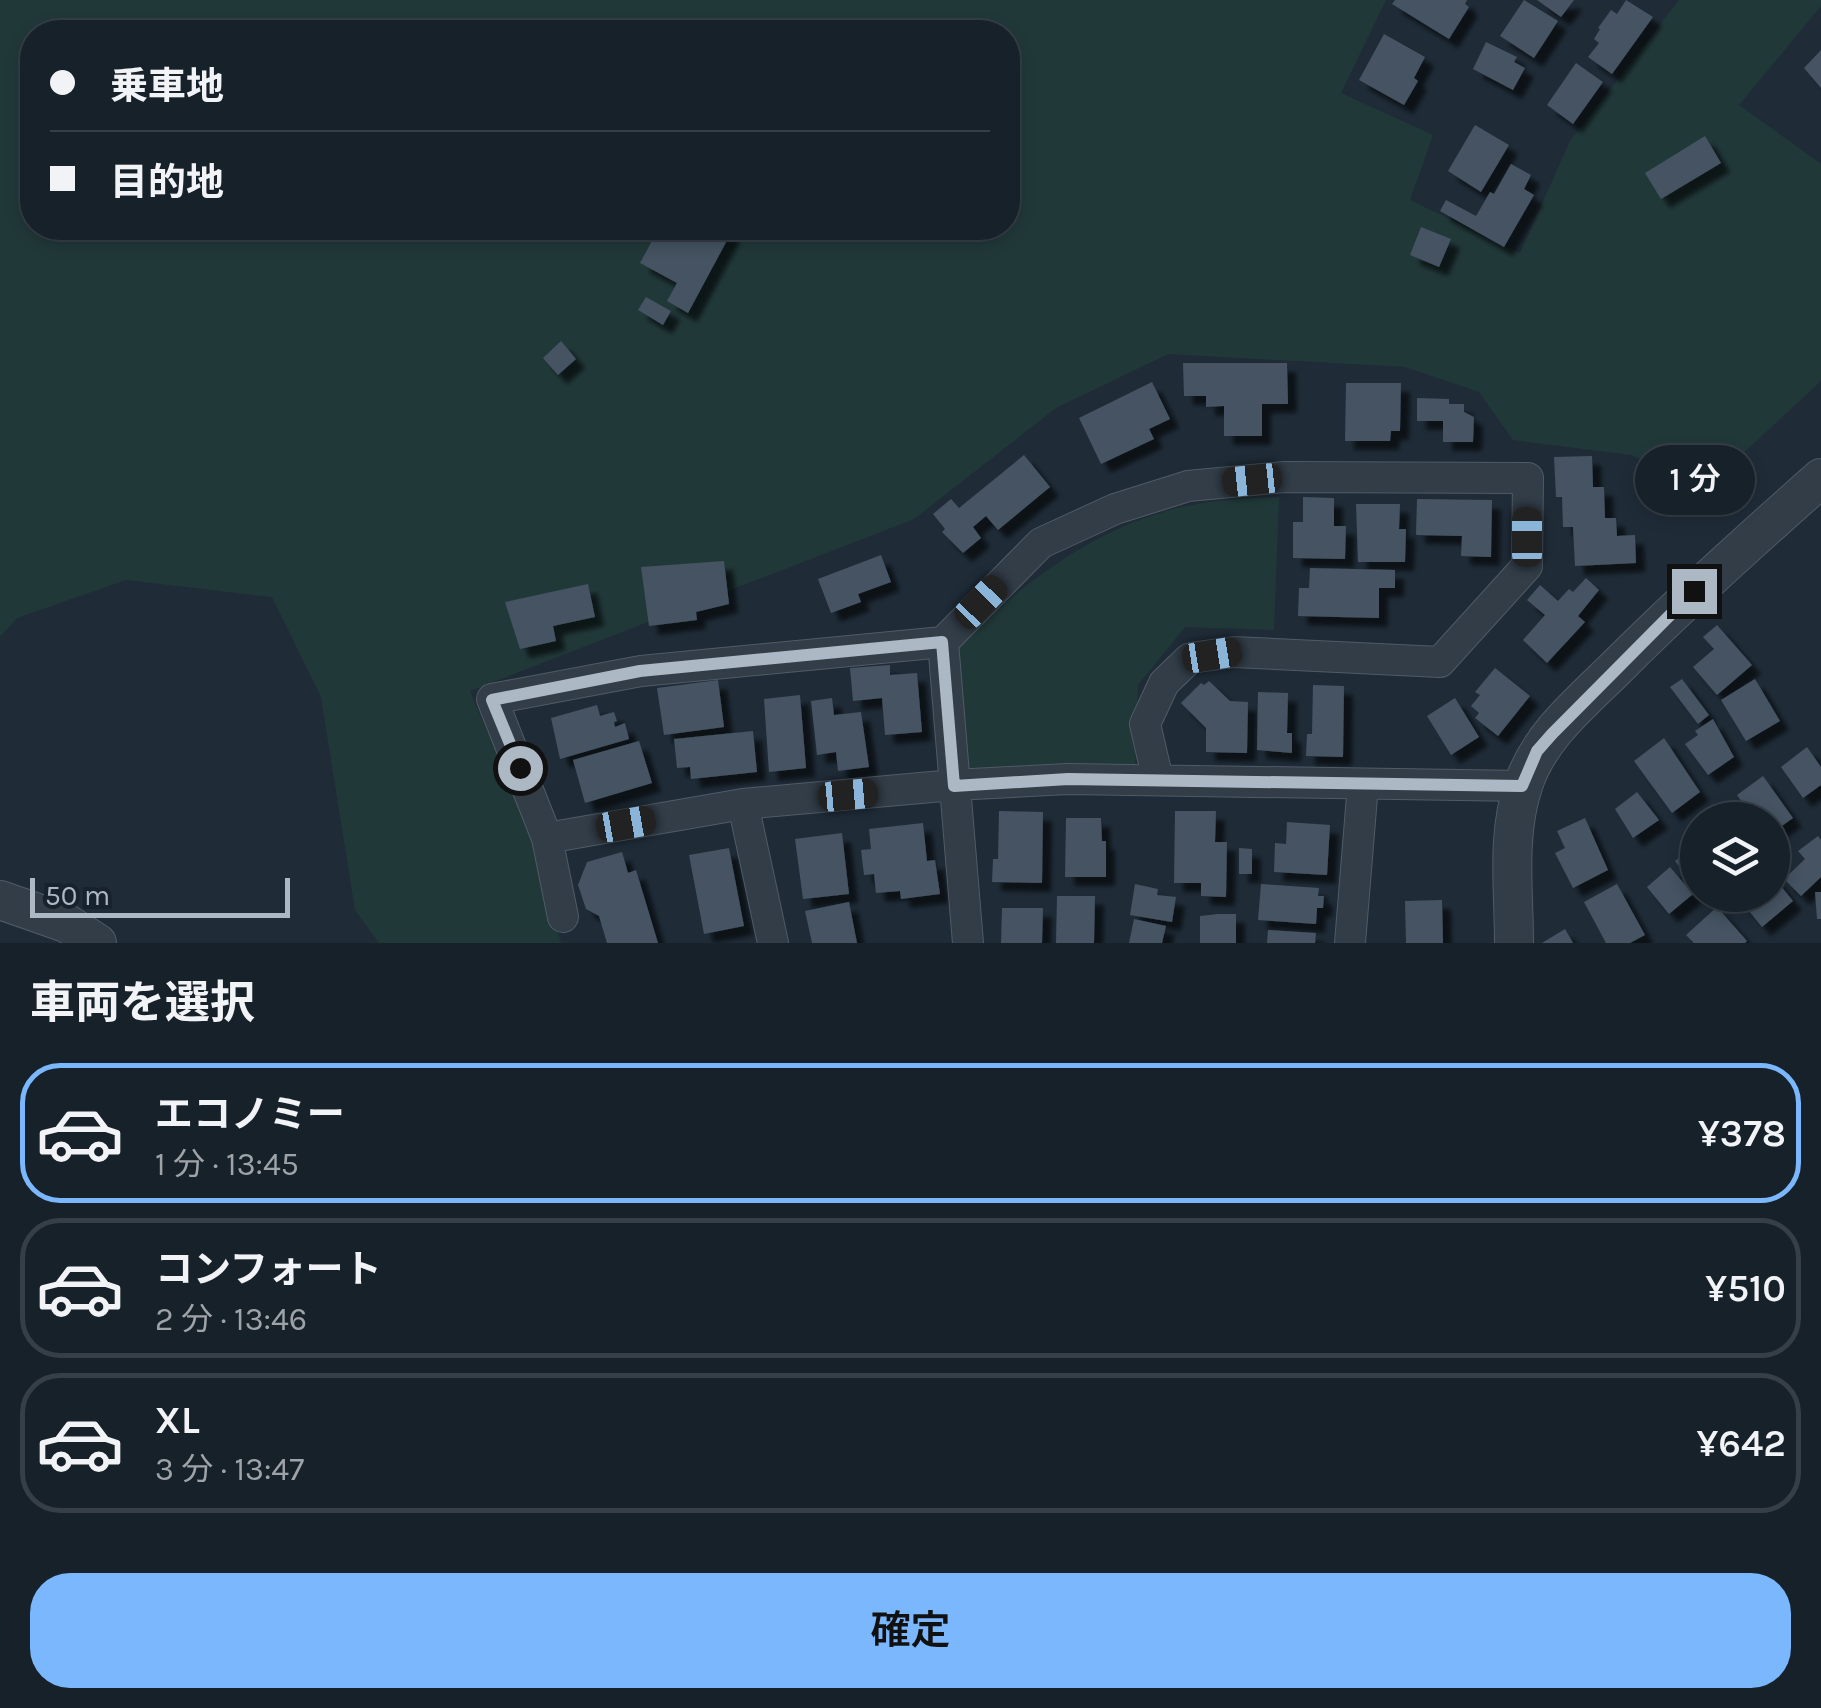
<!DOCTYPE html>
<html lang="ja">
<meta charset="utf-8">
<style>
:root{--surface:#17212a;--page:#202932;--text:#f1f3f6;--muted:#9ea3a8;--line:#363e47;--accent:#7ab7fd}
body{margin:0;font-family:Karla,"Noto Sans JP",sans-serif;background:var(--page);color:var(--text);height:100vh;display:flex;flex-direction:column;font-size:38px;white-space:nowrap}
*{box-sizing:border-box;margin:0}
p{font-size:32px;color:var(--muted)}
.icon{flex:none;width:55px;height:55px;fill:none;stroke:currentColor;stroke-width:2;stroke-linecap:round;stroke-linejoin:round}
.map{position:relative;height:943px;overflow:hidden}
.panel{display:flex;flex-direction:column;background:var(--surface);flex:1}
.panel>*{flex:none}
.top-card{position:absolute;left:20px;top:20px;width:1000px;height:220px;border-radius:40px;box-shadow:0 5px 15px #0003,0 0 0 2px var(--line);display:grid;align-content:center;height:220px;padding:0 30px;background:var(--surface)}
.fabs{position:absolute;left:1680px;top:802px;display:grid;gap:20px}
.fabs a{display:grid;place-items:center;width:110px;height:110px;border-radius:50%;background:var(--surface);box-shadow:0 5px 15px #0003,0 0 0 2px var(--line);font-size:50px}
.scale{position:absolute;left:30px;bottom:25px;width:260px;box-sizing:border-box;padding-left:10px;border:5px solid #adb8c5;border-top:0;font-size:28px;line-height:35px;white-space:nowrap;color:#adb8c5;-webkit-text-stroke:8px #18222d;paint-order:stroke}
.end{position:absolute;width:45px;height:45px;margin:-22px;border:12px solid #adb8c5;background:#111;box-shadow:0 0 0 5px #111}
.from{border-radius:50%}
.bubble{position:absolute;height:70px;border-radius:35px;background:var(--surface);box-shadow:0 5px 15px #0003,0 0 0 2px var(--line);font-size:32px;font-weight:600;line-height:70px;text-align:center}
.car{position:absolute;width:30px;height:60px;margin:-30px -15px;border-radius:12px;box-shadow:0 0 8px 2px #0007;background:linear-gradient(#222 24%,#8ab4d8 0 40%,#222 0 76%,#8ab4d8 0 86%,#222 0)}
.top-card b{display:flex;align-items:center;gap:35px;height:95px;font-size:38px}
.top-card b+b{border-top:2px solid var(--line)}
.top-card i{width:25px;height:25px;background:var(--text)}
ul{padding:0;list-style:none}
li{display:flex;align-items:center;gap:30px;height:140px;margin:0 20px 15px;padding:0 10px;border:5px solid var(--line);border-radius:40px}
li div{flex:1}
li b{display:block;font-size:38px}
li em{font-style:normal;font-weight:600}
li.current{border-color:var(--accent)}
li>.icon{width:90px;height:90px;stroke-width:1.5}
h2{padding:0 30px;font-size:45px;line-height:120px}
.action{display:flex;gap:20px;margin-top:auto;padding:20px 30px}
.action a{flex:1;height:115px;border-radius:40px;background:var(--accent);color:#111;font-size:40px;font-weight:600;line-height:115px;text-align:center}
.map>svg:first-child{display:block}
.green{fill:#213839;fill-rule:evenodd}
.building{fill:#455362;filter:url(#shadow)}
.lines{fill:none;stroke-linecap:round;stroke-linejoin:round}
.minor-casing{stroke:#505b66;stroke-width:32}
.tertiary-casing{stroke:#505b66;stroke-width:40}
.minor{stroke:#323d48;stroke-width:30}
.tertiary{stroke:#323d48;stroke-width:38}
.route{stroke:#adb8c5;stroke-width:12}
</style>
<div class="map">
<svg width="1821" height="943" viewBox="0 0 1821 943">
<defs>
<filter id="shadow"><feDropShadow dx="9" dy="9" stdDeviation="2.5" flood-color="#0009"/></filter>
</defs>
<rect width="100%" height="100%" fill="#1f2c38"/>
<path class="green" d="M0,0H1386L1341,93L1433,135L1410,200L1520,253L1570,141L1679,0H1821V6L1739,105L1821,164V381L1724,471L1684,477L1631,455L1513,440L1479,392L1405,367L1168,354L1056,408L914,519L470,691L533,839L561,943H379L355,910L321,697L272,597L126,580L17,618L0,637ZM32,32H1008V228H32Z
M1279,497L1274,630L1185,627L1138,685L1135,772L974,773L965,763L955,647C1029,579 1106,516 1210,502C1232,499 1256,498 1279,497Z"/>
<path class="building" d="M1395,0H1467L1465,4L1469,7L1449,39L1392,4Z
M1524,0L1558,21L1534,58L1500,36Z
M1537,0H1574L1561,17Z
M1626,0L1653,17L1612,74L1588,57L1599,43L1594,39L1600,29L1598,28L1611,10L1617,14Z
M364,20L392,32H358Z
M1384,34L1425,57L1414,78L1418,81L1404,105L1359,80Z
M1486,42L1517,57L1514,62L1525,68L1513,90L1473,69Z
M1821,50V88L1804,68Z
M1576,63L1603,82L1573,124L1547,105Z
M1475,125L1509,145L1481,192L1448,171Z
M1705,136L1721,163L1661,199L1645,173Z
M1511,164L1531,175L1524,189L1534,195L1504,247L1440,211L1446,200L1476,216L1490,192L1494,194Z
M1421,227L1451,239L1439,267L1410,255Z
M659,228H722L731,233L688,313L667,301L677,283L640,263Z
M646,297L671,311L663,325L638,310Z
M561,341L576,359L558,375L543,358Z
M1183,363H1287L1288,404H1262V436H1224V406L1206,407V396H1184Z
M1152,382L1170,419L1149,429L1154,439L1101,464L1079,418Z
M1346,383H1401L1400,431H1391L1390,441H1345Z
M1417,398L1449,399V404H1464V412L1474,417L1473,442H1443V421H1417Z
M1024,455L1050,487L998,530L986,516L973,527L981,538L963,553L942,532L945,529L933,514L951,499L959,508Z
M1592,456L1593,487H1604L1605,518H1616L1617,536L1635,535L1636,563L1575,566L1573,527H1563L1562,497H1556L1554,457Z
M1303,497L1334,498V526H1346L1345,559L1293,558V522H1303Z
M1417,499L1492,500L1491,557L1461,556L1462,536L1416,535Z
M1356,504H1400L1399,529H1406L1405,562H1358Z
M881,555L891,582L858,594L861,602L831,613L818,579Z
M724,561L729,604L696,612L697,620L649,626L641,567Z
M1310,568L1395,570V588H1379V618L1298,616L1299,588H1309Z
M1586,578L1599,590L1578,616L1585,622L1547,663L1523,640L1545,615L1527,600L1540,585L1558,601L1569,589L1573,592Z
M588,584L595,617L553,626L556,641L520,649L505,602Z
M1717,625L1752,665L1717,695L1693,667L1714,649L1703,637Z
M890,665V675L917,673L922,732L885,735L882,698L853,701L850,668Z
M1495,668L1530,696L1498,736L1475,718L1479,713L1471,706L1480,695L1475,692Z
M1682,679L1709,715L1698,724L1670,687Z
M1755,679L1780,721L1746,741L1721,700Z
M718,680L724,727L664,735L657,688Z
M1209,681L1230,701L1248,702L1247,753L1206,752V728L1181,703L1201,683L1204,685Z
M1313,685L1344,686L1343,757L1306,756L1307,734H1312Z
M1258,692L1288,693L1287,733H1292V753L1257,750Z
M800,695L806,768L769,772L764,699Z
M832,698L834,715L861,712L869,767L838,771L836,752L817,755L811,701Z
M1455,698L1479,737L1451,755L1427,716Z
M597,705L600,716L614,712L617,721L614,722L615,727L625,723L629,739L560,759L551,718Z
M1713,719L1734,757L1708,775L1685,744L1698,735L1695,731Z
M753,731L757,772L691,779L690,767L677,768L674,739Z
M1664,738L1700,792L1672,813L1634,761Z
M639,741L652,783L585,803L573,760Z
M1807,747L1821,767V785L1803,798L1781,767Z
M1763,776L1793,818L1772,833V820H1755L1737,795Z
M1637,792L1659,820L1633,838L1615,809Z
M999,811L1043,812L1042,883L992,882L993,859H998Z
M1175,811H1216L1215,842H1227L1226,897L1201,896V883H1174Z
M1066,818H1101L1102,841H1106V877H1065Z
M1585,818L1608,870L1573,888L1555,853L1565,848L1557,831Z
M1287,822L1330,825L1327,875L1274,872L1275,843L1286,844Z
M923,823L927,861L935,860L940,894L901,899L900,891L876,893L874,874L864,875L861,850L871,849L869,829Z
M842,833L849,894L803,899L795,839Z
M1818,836L1821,840V877L1801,896L1784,879L1805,859L1798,851Z
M1698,842V890L1675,861Z
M729,848L744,926L704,934L689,855Z
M1239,848L1252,849V874H1239Z
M622,852L628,873L636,870L658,943H607L599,916L586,909L578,885L587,862Z
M1670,867L1693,894L1669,914L1647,887Z
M1772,875L1793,901L1762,927L1736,895H1772Z
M1135,884L1158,889L1157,895L1176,897L1172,922L1130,915Z
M1261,884L1319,888L1318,896H1324L1323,908H1317L1316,924L1258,920Z
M1617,884L1645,935L1630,943H1606L1584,902Z
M1815,892H1821V919H1817Z
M1057,896H1095L1094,943H1056Z
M1442,900L1443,943H1406L1405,901Z
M849,902L857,943H812L805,911Z
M1717,907L1747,941L1745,943H1694L1686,935Z
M1002,908H1043L1042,943H1001Z
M1218,914H1236V943H1200V916Z
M1134,919L1166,926L1162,943H1129Z
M1565,929L1573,943H1542Z
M1268,930L1316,933L1315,943H1267Z"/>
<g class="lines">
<defs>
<path id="minor" d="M943,642L968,943
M1158,780L1145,724L1164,683L1190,658L1234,652L1440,662L1527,566L1528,478L1284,477L1188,486L1115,509L1041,543L943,642L641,671L492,699L547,838L743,804L954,785L1068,779L1523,786
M743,804L773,943
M547,838L563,917
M1350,943L1363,784"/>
<path id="tertiary" d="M0,900L66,923L97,943
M1514,943C1514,890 1506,835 1524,783C1540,735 1583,701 1619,665C1684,600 1752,539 1821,478"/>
</defs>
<use href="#minor" class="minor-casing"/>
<use href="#tertiary" class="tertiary-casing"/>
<use href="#minor" class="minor"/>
<use href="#tertiary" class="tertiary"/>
</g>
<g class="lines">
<path class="route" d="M520,768L492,700L640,671L942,642L954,786L1068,779L1522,786L1537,751L1552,734L1694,591"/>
</g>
</svg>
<div class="fabs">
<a><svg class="icon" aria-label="layers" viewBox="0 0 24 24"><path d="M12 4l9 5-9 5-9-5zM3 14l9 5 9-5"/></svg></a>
</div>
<div class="scale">50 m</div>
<i class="end from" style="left:520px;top:768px"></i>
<i class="end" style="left:1694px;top:591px"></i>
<div class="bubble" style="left:1635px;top:445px;width:120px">1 分</div>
<i class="car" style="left:1252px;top:480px;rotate:264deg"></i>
<i class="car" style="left:1527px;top:537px;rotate:0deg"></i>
<i class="car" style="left:981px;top:602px;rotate:44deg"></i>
<i class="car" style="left:1212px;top:655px;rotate:81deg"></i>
<i class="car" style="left:848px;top:795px;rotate:85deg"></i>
<i class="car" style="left:626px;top:824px;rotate:80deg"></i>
<div class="top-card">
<b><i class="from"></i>乗車地</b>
<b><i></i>目的地</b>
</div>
</div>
<section class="panel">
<h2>車両を選択</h2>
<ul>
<li class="current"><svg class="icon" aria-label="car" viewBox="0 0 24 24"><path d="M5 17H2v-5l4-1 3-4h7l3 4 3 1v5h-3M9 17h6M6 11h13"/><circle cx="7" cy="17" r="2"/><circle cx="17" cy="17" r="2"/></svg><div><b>エコノミー</b><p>1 分 · 13:45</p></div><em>¥378</em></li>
<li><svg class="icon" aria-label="car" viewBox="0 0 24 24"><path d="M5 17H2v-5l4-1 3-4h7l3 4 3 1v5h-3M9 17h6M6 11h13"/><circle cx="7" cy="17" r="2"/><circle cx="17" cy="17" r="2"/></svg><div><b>コンフォート</b><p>2 分 · 13:46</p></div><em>¥510</em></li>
<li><svg class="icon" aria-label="car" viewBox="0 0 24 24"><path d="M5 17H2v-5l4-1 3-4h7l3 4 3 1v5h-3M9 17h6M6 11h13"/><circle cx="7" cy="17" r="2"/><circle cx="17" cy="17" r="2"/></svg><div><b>XL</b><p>3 分 · 13:47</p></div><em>¥642</em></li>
</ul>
<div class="action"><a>確定</a></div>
</section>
